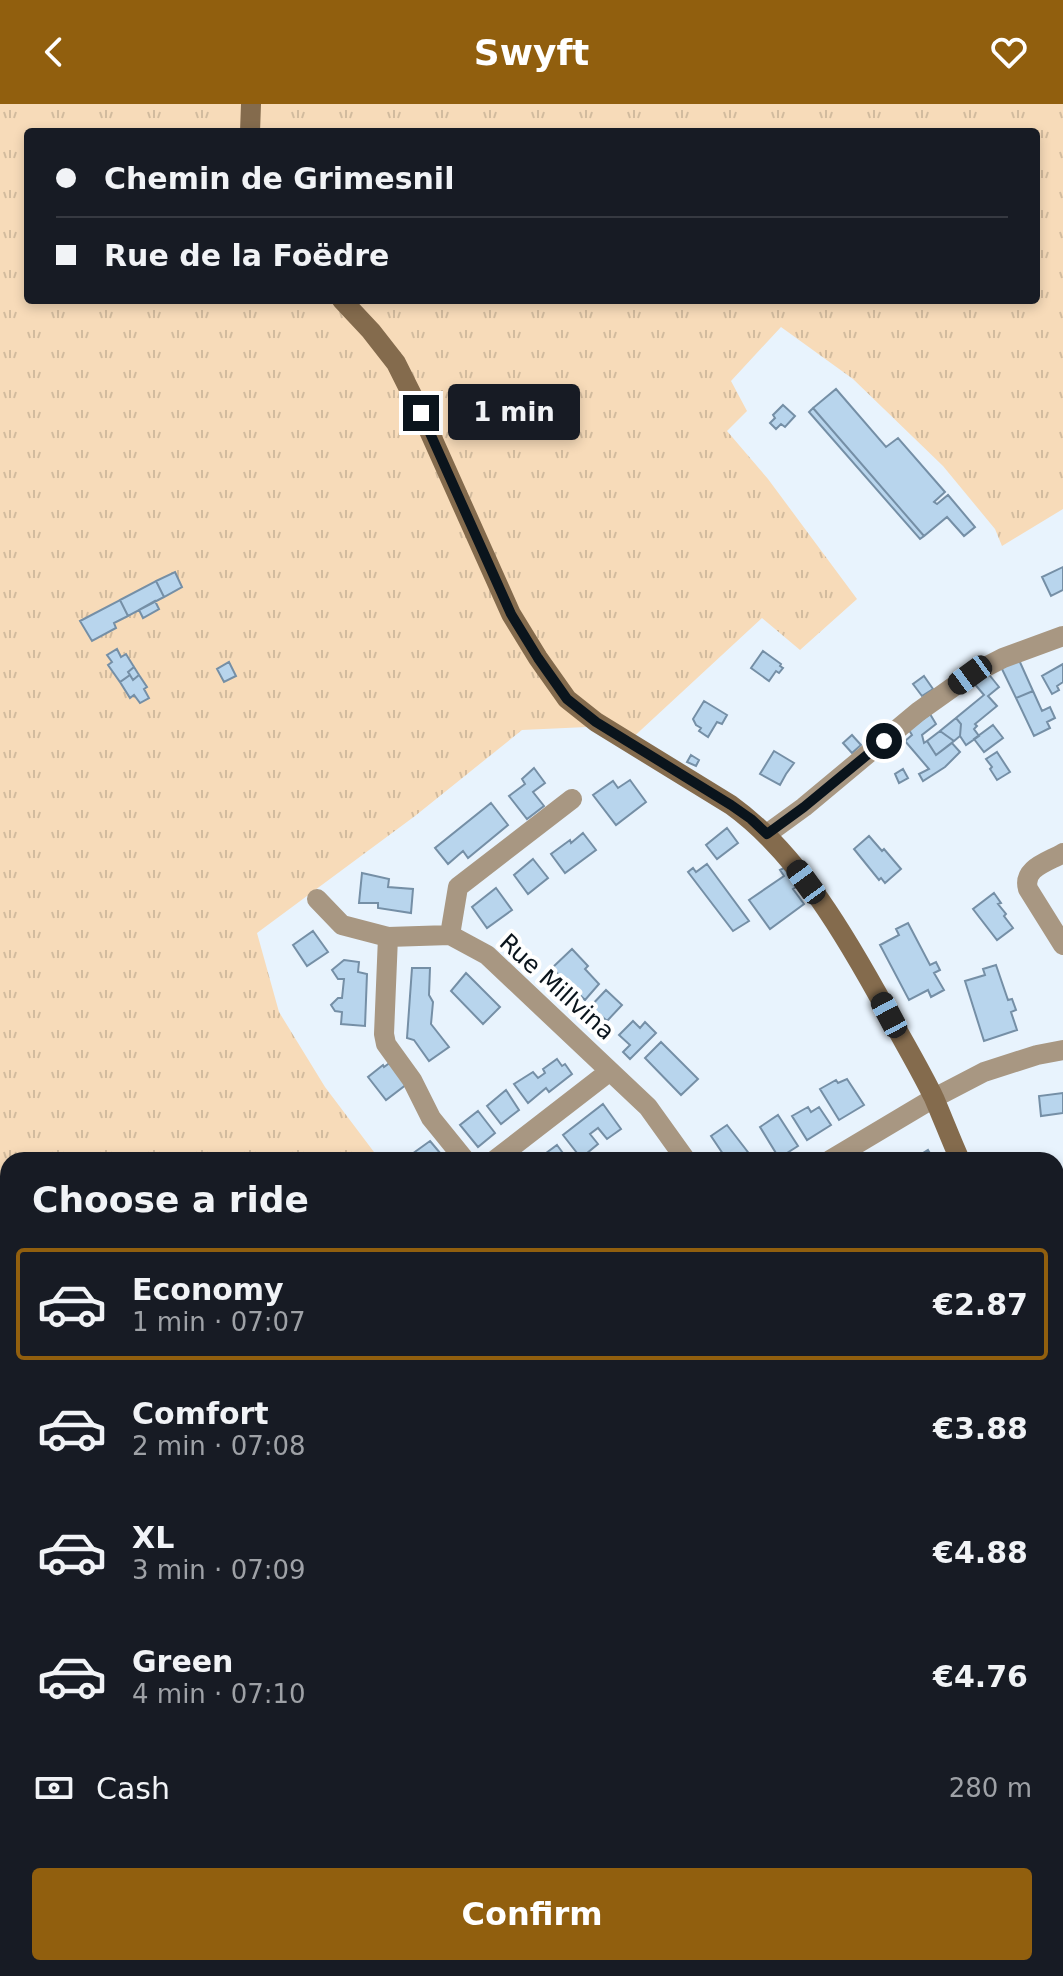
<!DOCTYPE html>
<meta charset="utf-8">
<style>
:root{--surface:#171b24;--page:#242831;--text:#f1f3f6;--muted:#9ea1a6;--line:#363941;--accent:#915f0e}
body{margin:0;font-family:"DejaVu Sans",sans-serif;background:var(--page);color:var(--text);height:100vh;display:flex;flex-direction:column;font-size:30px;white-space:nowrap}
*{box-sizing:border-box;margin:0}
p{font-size:26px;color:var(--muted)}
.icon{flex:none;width:44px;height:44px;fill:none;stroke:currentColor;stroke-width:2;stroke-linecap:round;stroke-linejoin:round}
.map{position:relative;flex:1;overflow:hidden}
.sheet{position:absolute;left:0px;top:1048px;width:1064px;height:824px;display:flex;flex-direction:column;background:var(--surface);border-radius:24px 24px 0 0;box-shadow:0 4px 12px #0003}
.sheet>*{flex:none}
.guide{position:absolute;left:24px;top:24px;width:1016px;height:176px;border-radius:8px;box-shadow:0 4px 12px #0003;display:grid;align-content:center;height:176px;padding:0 32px;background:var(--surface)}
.end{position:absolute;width:36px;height:36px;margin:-18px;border:10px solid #0a141c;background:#fff;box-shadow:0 0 0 4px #fff}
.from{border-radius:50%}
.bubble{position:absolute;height:56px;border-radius:8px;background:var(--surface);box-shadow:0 4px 12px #0003;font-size:26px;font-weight:700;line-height:56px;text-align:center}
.car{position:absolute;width:24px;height:48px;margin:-24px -12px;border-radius:10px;box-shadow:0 0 6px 2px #0007;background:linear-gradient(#222 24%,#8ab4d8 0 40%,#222 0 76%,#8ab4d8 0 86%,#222 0)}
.guide b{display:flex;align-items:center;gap:28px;height:76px;font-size:30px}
.guide b+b{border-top:2px solid var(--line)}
.guide i{width:20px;height:20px;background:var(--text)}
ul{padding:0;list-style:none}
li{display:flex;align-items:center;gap:24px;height:112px;margin:0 16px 12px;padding:0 16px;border:4px solid transparent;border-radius:8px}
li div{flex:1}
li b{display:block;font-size:30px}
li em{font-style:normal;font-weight:700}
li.on{border-color:var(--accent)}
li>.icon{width:72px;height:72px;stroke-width:1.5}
h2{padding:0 32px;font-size:36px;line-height:96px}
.pay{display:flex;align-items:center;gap:20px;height:88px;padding:0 32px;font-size:30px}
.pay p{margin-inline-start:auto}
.primary-button{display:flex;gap:16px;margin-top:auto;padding:16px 32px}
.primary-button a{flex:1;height:92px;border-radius:8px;background:var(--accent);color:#fff;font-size:32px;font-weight:700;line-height:92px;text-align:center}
header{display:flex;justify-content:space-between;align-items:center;height:104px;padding:0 32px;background:var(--accent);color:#fff;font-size:36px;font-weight:700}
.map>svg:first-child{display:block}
.grass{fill:url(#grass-tufts);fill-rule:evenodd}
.building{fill:#b8d5ed;stroke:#758fa6;stroke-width:2}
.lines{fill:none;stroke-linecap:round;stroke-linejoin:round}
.street{stroke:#a89782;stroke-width:20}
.secondary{stroke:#846b4d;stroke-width:20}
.route{stroke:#0a141c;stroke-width:10}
.labels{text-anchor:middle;stroke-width:8;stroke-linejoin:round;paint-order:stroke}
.street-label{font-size:24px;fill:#0a141c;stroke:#fff}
</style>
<header><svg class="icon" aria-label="back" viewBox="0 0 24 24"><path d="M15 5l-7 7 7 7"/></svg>Swyft<svg class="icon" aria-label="heart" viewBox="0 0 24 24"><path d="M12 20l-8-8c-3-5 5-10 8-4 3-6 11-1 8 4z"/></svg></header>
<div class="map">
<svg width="1063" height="1872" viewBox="0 0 1063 1872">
<defs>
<pattern id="grass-tufts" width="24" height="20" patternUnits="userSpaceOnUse" patternTransform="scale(2)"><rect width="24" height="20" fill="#f7dbb9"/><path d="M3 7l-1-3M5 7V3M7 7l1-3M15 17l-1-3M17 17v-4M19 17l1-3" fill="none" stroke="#d2bb9e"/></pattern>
</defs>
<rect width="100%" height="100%" fill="#e8f3fd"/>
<path class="grass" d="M0,0H1063V405L1002,442L995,425L943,362L853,275L781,223L731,277L747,307L727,327L768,375L857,495L800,546L762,514L628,638L587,623L522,626L415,712L257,829L279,908L325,983L380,1056H8V1864H222L219,1872H14L0,1865ZM28,28H1036V196H28Z
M1056,1263L1063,1277V1872H330L333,1864H1056Z"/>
<path class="building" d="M836,285L886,343L898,334L945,388L934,398L937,400L948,391L975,423L964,432L947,413L924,432L813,304Z
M783,301L795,312L785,323L781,320L776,325L770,319L775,314L773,311Z
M813,304L924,432L920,435L809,308Z
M1063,463V486L1051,492L1042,473Z
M175,468L182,483L164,493L156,477Z
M156,477L164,493L128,512L120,496Z
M120,496L128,512L114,519L116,524L92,537L80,517Z
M155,497L159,505L143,514L139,506Z
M117,545L121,553L126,550L134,563L128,568L130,571L120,578L108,561L112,558L107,551Z
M763,547L781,560L780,562L783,564L779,569L776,567L769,577L751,564Z
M1019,556L1033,587L1016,594L1001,563Z
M229,558L236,572L224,578L217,565Z
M1063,560V578L1057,582L1059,586L1052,590L1042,572Z
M134,563L139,571L133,576L128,568Z
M987,568L999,583L988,592L997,602L975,620L977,622L974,625L979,632L966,641L960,632L961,620L956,614L984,591L972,577Z
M130,571L133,576L139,571L147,583L144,585L149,594L140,599L134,591L130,594L120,578Z
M924,572L933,585L922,592L913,580Z
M1033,587L1042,607L1050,603L1055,614L1047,618L1050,624L1034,632L1016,594Z
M704,597L727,611L722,620L717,618L708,633L699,627L701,624L696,621L693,615Z
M930,610L936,620L922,631L924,639L927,637L936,651L952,639L960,648L945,663L923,677L919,670L929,665L905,637L912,631L909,626Z
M956,614L961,620L960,632L954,637L940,627Z
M993,621L1003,634L984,648L974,635Z
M940,627L954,637L936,651L927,637Z
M852,631L861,641L852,649L843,639Z
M774,647L794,659L786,670L780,681L760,670Z
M997,648L1010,668L997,676L990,665L992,663L986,655Z
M691,651L699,656L696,662L687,658Z
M534,664L545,679L533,688L544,702L527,715L509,692L525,680L522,675Z
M903,665L908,674L899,679L895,670Z
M630,676L646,698L616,721L593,691L613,677L618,684Z
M491,699L508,721L468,754L463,747L448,760L435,744Z
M727,724L738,739L717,755L706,741Z
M583,729L596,746L565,769L551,750L570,736L571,739Z
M869,732L882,747L884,745L901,765L885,779L881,774L879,776L854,745Z
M533,755L548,774L528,790L514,771Z
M707,760L749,817L733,827L688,768L693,764L696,768Z
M784,764L798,782L793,785L804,800L770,825L749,796L784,772L780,766Z
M362,769L389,775L388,783L413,785L411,809L378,804V799H359Z
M496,784L512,806L487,824L472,803Z
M994,789L1001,799L998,800L1006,810L1004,812L1013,824L997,836L973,805Z
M908,819L930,861L936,858L940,866L934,869L944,886L931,893L928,886L909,896L880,841L899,831L896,825Z
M313,827L328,848L307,862L293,841Z
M572,845L588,862L585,865L599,880L585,896L552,864Z
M344,856L359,858L358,868L367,870L365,922L341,920L342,908L335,907L331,901L338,894H342L344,875H338L332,866Z
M996,861L1008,896L1012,895L1016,906L1011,908L1017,926L984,937L965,877L985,871L983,865Z
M412,864H430L429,891L433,898L431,920L449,943L429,957L414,936L407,934Z
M466,869L500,903L483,920L451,887Z
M606,886L622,901L607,917L598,909L595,911L588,905Z
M633,917L640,924L645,918L656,929L630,955L623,948L630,941L619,931Z
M661,938L698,975L681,991L645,954Z
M557,955L562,962L565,960L572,970L549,988L546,984L528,999L514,980L533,968L538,974L545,969L543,965Z
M391,958L407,980L386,996L368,973L383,961L384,963Z
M847,975L864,1001L839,1016L820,985L836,976L838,979Z
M506,986L519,1006L501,1020L487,1002Z
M1063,989V1009L1041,1012L1039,992Z
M603,1000L621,1025L607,1035L598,1024L590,1030L598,1040L581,1054L563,1031Z
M808,1003L811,1008L819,1003L831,1021L807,1036L792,1012Z
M478,1007L495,1029L478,1043L460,1021Z
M778,1011L798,1042L779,1054L760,1023Z
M727,1021L754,1056H720L725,1053L711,1032Z
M430,1037L446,1056H416L412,1050Z
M557,1041L568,1056L538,1055Z
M928,1046L934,1056H912Z"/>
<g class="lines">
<path class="street" d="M767,730L804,703L918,608L970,571L1003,554L1063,532
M1063,749C1048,758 1022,764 1028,785L1063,841
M317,795L342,821L388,833L450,831L487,851L648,1003L686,1056
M450,831L458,783L572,695
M388,833L384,930L386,940L412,976L431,1014L465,1056
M495,1056L610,967
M830,1056L934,994L984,968L1037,951L1063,946
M1056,1155L1063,1154
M0,1295L8,1298
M1056,1736L1063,1749
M876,1864L884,1872
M999,1864L1011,1872"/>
<path class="secondary" d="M250,28L251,0
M342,196L371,227L396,259L421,309L511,510L538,554L567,595L596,618L731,701C799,750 848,836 888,909C903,937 920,965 934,994C943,1015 951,1036 960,1056
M1056,1263L1063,1277"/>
</g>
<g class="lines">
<path class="route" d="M421,309L511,510L538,554L567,595L596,618L731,701L751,715L767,730L804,703L884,637"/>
</g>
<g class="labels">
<g class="street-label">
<text transform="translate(557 883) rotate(42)" y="8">Rue Millvina</text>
</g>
</g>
</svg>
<i class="end from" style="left:884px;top:637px"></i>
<i class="end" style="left:421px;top:309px"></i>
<div class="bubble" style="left:448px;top:280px;width:132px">1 min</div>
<i class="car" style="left:970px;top:571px;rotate:234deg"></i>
<i class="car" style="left:806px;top:778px;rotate:324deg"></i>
<i class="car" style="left:889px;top:911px;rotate:332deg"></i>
<div class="guide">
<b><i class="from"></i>Chemin de Grimesnil</b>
<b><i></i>Rue de la Foëdre</b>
</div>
<section class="sheet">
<h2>Choose a ride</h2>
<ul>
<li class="on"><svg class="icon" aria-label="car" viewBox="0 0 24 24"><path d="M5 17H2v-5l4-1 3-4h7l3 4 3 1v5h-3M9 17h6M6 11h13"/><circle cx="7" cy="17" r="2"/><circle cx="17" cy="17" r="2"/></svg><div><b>Economy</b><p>1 min · 07:07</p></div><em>€2.87</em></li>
<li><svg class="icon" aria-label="car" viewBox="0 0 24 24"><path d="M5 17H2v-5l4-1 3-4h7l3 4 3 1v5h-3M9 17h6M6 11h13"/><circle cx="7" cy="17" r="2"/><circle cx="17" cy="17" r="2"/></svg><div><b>Comfort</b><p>2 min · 07:08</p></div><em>€3.88</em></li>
<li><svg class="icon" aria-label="car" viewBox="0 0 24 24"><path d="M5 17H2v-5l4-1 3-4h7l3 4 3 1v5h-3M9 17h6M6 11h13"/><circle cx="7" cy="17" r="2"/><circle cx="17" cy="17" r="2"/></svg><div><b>XL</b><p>3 min · 07:09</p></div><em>€4.88</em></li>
<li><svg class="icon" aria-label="car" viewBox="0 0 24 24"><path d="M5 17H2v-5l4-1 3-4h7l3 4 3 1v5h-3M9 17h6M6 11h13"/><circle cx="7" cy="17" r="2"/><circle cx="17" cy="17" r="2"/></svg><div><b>Green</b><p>4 min · 07:10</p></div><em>€4.76</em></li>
</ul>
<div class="pay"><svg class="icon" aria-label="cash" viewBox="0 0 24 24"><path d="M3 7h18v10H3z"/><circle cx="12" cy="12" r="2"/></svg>Cash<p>280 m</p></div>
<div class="primary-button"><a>Confirm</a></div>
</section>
</div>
